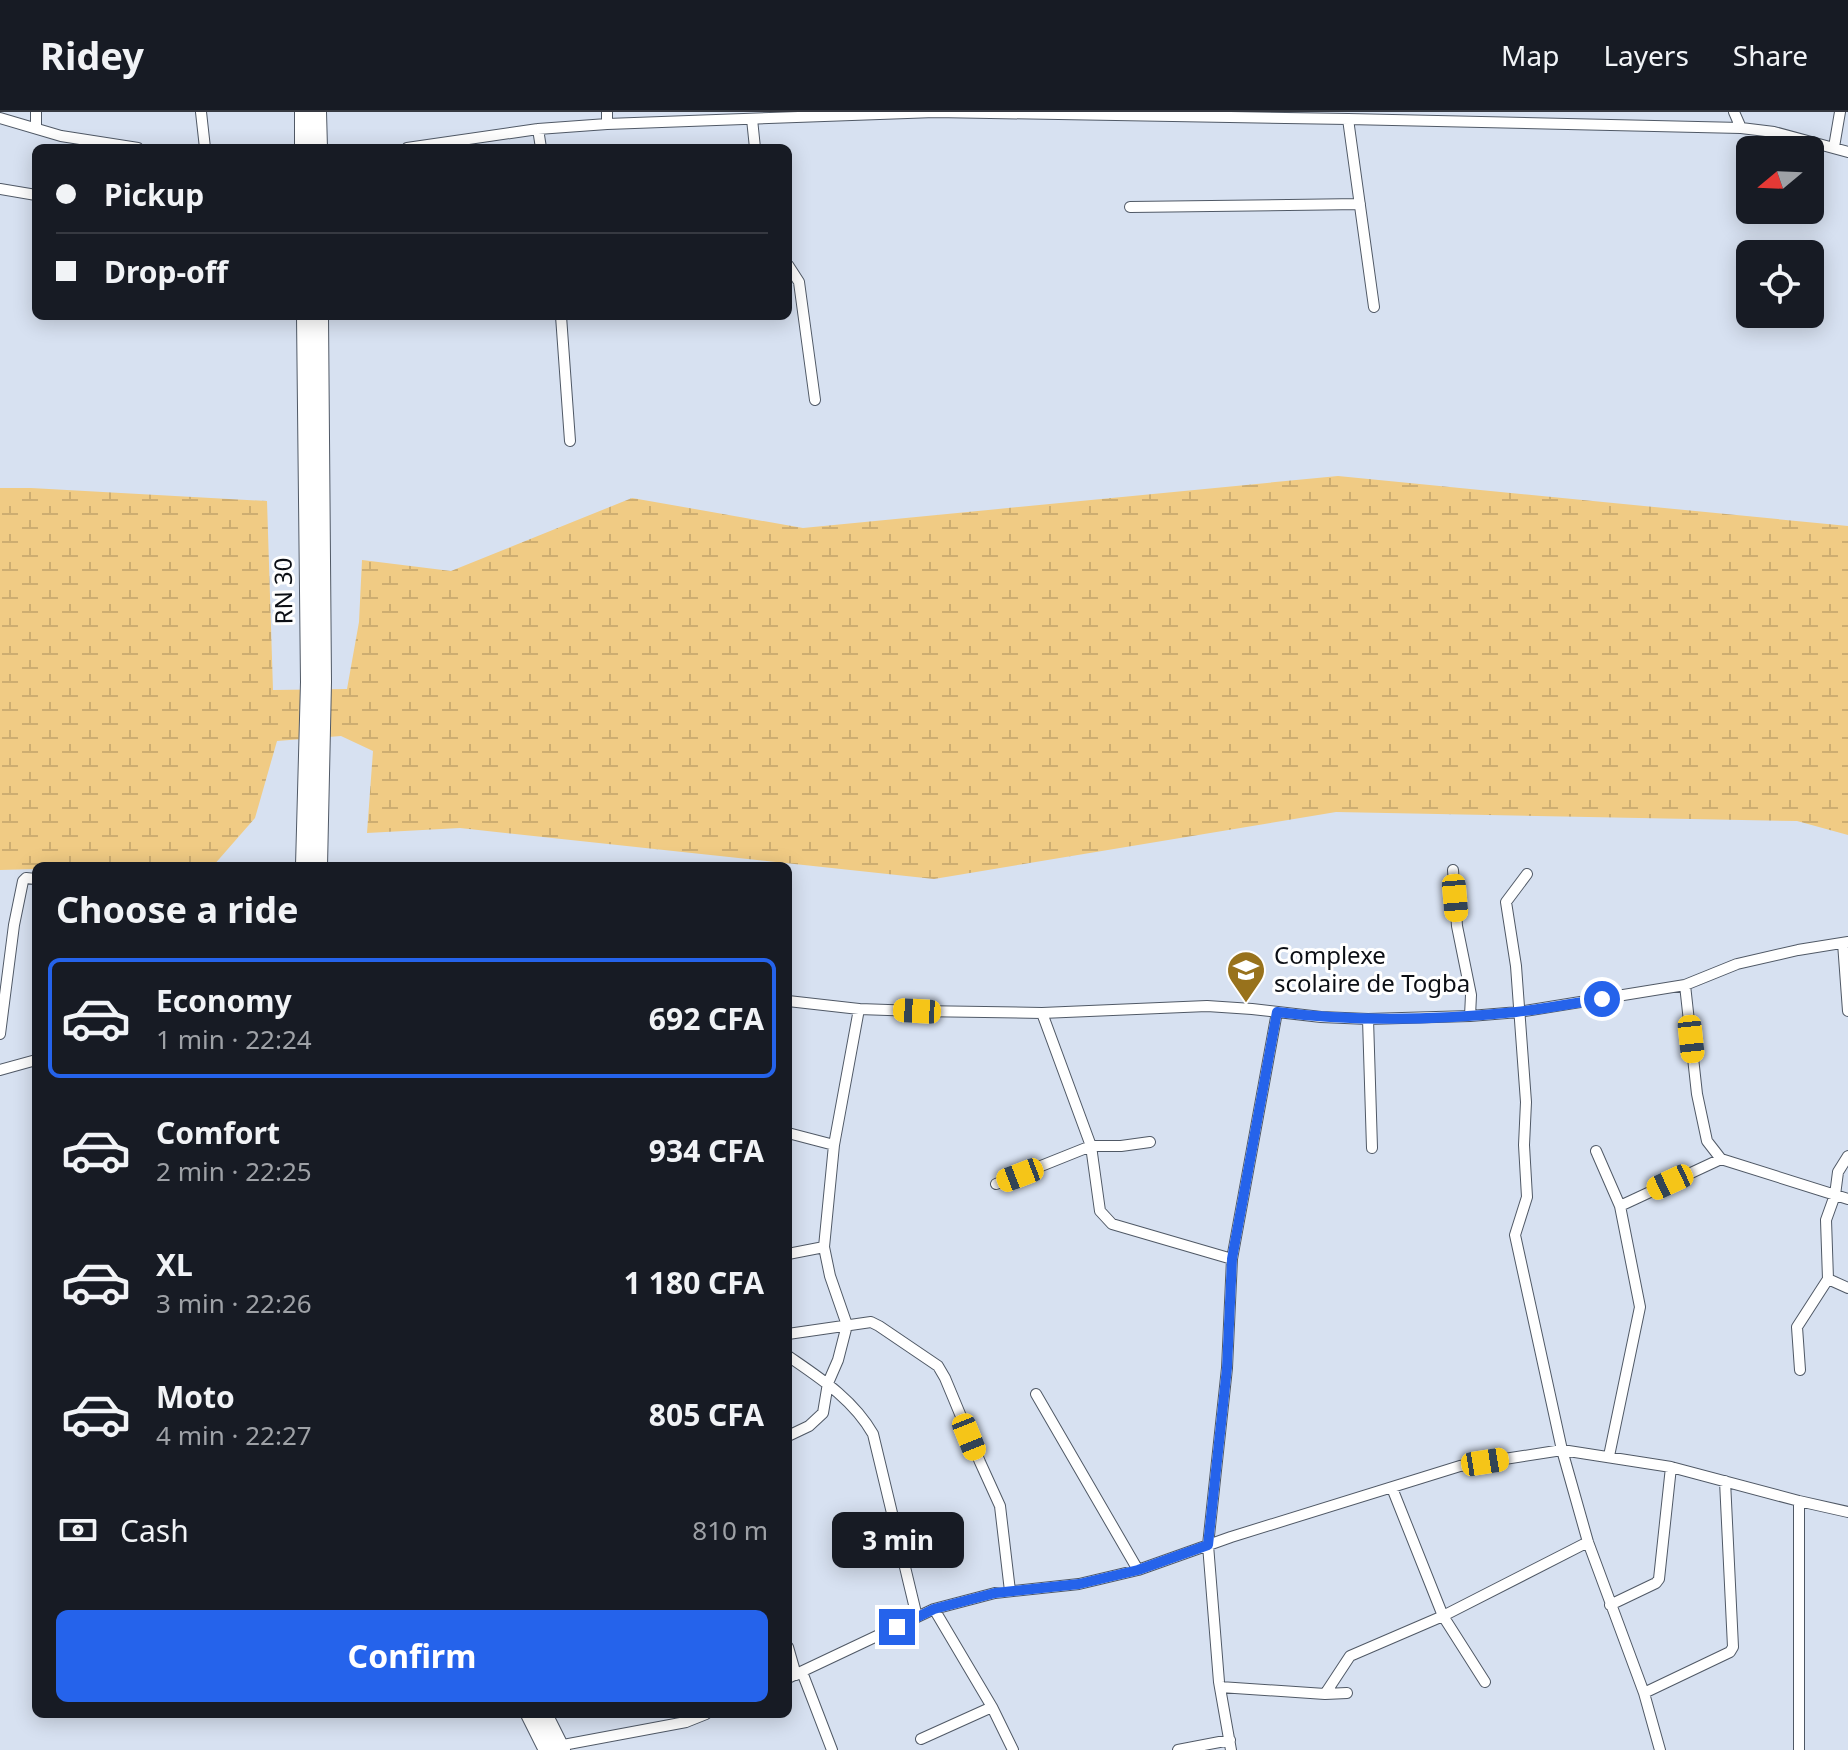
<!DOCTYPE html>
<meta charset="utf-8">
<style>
:root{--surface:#171b24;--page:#20242c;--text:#f1f3f6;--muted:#9ea1a6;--line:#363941;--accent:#2563eb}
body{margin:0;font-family:"Noto Sans",sans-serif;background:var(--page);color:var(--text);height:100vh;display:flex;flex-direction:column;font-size:30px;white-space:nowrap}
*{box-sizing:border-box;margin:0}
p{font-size:26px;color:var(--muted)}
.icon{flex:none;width:44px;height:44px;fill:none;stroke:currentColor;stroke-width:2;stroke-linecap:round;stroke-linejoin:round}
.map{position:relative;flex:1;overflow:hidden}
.sheet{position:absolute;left:32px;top:750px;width:760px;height:856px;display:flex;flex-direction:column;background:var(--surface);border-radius:12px;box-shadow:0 4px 20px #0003}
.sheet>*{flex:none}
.top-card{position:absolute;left:32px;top:32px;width:760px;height:176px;border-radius:12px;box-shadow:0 4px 20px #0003;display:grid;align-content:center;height:176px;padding:0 24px;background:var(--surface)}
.needle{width:52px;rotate:251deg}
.controls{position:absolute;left:1736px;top:24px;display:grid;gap:16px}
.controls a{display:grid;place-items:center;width:88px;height:88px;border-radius:12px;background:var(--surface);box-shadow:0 4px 20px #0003;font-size:40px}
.end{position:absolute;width:36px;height:36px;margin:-18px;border:10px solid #2563eb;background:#fff;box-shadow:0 0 0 4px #fff}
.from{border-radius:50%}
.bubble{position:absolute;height:56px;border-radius:12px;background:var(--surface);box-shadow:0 4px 20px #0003;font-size:26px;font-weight:700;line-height:56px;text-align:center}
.car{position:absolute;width:24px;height:48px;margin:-24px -12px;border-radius:10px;box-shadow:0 0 6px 2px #0007;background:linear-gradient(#f5c518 24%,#345 0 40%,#f5c518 0 76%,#345 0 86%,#f5c518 0)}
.top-card b{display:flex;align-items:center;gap:28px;height:76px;font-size:30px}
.top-card b+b{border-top:2px solid var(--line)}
.top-card i{width:20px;height:20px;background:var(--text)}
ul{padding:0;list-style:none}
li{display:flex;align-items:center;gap:24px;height:120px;margin:0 16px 12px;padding:0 8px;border:4px solid transparent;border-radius:12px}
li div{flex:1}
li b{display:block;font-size:30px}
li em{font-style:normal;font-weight:700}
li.active{border-color:var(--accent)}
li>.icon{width:72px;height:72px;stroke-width:1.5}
h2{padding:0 24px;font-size:36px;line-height:96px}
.pay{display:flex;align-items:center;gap:20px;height:88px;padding:0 24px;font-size:30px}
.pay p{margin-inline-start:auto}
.action{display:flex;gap:16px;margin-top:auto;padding:16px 24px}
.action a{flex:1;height:92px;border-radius:12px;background:var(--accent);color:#fff;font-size:32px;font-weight:700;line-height:92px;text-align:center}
header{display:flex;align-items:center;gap:48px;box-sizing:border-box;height:112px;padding:0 40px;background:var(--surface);border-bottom:2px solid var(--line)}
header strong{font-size:38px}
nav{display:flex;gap:44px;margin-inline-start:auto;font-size:28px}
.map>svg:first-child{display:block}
.wetland{fill:url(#wetland-marsh)}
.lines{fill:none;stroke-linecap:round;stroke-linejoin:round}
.street-casing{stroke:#505966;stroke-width:12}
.primary-casing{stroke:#505966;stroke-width:18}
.street{stroke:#fff;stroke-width:10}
.primary{stroke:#fff;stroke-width:16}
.route{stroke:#2563eb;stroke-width:10}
.labels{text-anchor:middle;stroke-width:6;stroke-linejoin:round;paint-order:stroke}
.street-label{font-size:24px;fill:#0c0f15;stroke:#fff}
.poi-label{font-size:24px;fill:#0c0f15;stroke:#fff;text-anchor:start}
</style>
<header>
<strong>Ridey</strong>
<nav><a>Map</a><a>Layers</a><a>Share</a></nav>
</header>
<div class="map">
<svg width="1848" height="1638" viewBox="0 0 1848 1638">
<defs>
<pattern id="wetland-marsh" width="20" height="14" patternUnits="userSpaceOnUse" patternTransform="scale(2)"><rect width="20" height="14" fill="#f0cb84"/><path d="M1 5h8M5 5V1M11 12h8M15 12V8" fill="none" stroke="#cdad71"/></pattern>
</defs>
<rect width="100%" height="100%" fill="#d7e1f1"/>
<path class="wetland" d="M1338,364L1848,414V723L1797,709L1336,700L934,767L460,716L367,721L373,639L341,624L277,629L255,706L213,754H36V757L0,758V376H31L267,389L273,578L347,577L359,510L362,448L451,459L632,386L803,416Z"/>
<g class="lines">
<defs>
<path id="street" d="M201,0L205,36
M1734,0L1741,16
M0,6L61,24L138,36
M752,7L755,36
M1348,7L1374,195
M607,12V0
M36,16V0
M538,17L541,36
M1834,35L1840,0
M407,36L538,17L607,12L935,0L1348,7L1741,16L1774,20L1848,40
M0,77L36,83
M1130,95L1360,92
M788,153L799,170L815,288
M561,204L570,329
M1453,758L1457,814L1471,883L1470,904
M1527,762L1506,790L1516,854L1526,990L1524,1033L1527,1085L1515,1123L1562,1338L1588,1430L1644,1581L1660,1638
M1843,831L1848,899
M1685,873L1697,982L1707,1029L1721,1047L1848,1087
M788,889L859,897L917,899L1042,901L1207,894L1252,897L1321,905L1368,907L1470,904L1519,900L1685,873L1737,852L1798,838L1848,830
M1042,901L1091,1034L1100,1099L1112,1112L1232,1147
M1368,907L1372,1036
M0,922L14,813L23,769L26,766L36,767
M0,958L36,948
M788,1021L834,1033
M1596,1039L1620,1094L1640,1195L1609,1344
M996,1072L1091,1034H1121L1150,1030
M1620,1094L1721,1047
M788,1142L824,1135
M1828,1167L1848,1176
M788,1222L871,1210L879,1214L938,1254L945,1266L980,1350L1000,1394L1010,1479
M788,1244C820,1266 853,1287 873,1322L917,1505
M1800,1258L1797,1215L1828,1167L1826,1108L1835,1083L1838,1060L1848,1044
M1036,1282L1138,1458
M788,1324L809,1314L823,1301L828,1271L838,1248L847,1213L830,1164L824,1135L834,1033L859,897
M1392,1376L1443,1504L1485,1570
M1799,1389V1638
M1610,1493L1656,1471L1659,1467L1671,1355
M934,1497L992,1595L1013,1638
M788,1535L796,1563
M802,1560L832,1638
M788,1566L934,1497L995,1481L1079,1472L1138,1458L1231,1425L1460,1354L1562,1338L1671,1355L1799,1389L1848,1400
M1220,1575L1325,1582L1350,1544L1443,1504L1588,1430
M1644,1581L1730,1540L1733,1535L1725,1369
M1325,1582L1347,1581
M921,1627L992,1595
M558,1634L686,1610L706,1602
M1178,1638L1230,1628
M1231,1638L1219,1570L1208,1433L1227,1256L1232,1147L1277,900"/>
<path id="primary" d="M303,0V36
M318,0L319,36
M304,754L309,570L305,204
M319,754L323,570L320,204
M529,1602L547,1638
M544,1602L562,1638"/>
</defs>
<use href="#street" class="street-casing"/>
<use href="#primary" class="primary-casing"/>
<use href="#street" class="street"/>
<use href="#primary" class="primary"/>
</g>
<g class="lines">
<path class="route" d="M897,1515L934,1497L995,1481L1079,1472L1138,1458L1208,1433L1227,1256L1232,1147L1277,900C1355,910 1438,908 1516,900C1545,897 1573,891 1602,887"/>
</g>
<defs>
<symbol id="school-pin" viewBox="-11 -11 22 30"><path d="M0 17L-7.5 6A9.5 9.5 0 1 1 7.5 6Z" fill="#98721c" stroke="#fff"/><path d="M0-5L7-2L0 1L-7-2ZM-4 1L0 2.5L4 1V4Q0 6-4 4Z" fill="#fff"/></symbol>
</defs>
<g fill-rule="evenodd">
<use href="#school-pin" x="1224" y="836" width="44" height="60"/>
</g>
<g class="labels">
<g class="street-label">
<text transform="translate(284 479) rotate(-91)" y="8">RN 30</text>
</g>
<g class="poi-label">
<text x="1274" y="852">Complexe<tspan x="1274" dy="28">scolaire de Togba</tspan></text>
</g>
</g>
</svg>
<div class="controls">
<a><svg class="needle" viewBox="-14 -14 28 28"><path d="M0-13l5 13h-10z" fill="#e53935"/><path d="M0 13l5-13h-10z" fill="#9ea1a6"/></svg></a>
<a><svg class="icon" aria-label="locate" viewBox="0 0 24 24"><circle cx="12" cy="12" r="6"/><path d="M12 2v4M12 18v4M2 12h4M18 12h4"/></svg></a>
</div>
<i class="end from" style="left:1602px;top:887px"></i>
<i class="end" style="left:897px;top:1515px"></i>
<div class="bubble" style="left:832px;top:1400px;width:132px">3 min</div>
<i class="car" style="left:1455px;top:786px;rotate:175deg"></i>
<i class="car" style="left:917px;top:899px;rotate:273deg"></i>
<i class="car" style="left:1691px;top:927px;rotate:174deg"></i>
<i class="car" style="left:1020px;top:1063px;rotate:249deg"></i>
<i class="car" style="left:1670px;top:1070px;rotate:245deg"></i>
<i class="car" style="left:969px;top:1325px;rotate:158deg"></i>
<i class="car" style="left:1485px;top:1350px;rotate:81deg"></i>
<div class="top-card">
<b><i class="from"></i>Pickup</b>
<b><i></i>Drop-off</b>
</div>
<section class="sheet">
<h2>Choose a ride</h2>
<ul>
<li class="active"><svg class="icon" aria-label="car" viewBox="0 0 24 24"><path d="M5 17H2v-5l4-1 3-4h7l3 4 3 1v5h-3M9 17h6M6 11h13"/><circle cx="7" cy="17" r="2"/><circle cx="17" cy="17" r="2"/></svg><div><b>Economy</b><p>1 min · 22:24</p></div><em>692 CFA</em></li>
<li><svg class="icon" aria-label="car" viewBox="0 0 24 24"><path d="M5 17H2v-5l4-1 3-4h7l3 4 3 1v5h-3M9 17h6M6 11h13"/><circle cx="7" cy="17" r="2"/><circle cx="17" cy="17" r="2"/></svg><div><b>Comfort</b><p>2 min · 22:25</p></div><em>934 CFA</em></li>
<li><svg class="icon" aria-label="car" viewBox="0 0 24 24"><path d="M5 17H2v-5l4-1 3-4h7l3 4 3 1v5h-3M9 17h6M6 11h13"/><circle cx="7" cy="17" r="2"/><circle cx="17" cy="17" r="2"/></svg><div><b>XL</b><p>3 min · 22:26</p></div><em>1 180 CFA</em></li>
<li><svg class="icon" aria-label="car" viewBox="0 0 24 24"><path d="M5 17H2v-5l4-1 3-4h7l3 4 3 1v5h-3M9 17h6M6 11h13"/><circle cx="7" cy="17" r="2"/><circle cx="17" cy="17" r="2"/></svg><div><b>Moto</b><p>4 min · 22:27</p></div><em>805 CFA</em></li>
</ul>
<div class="pay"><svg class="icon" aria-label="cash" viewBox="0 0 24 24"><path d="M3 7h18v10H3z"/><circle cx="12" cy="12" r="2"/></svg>Cash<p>810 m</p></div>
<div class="action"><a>Confirm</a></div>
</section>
</div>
